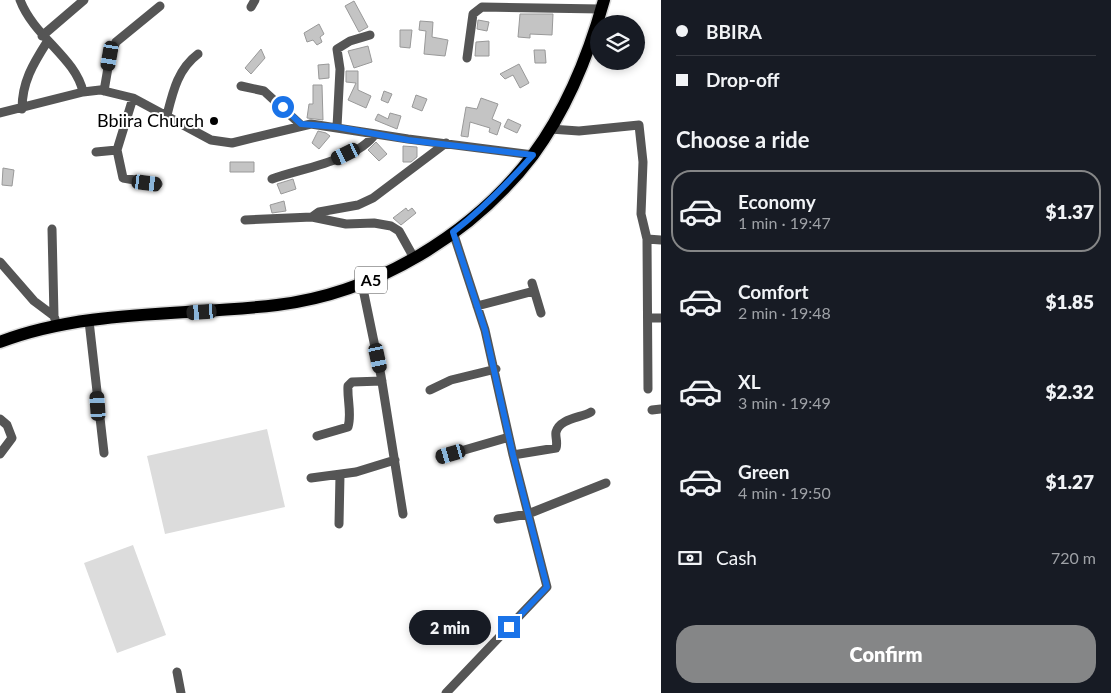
<!DOCTYPE html>
<meta charset="utf-8">
<style>
:root{--surface:#171b24;--page:#242831;--text:#f1f3f6;--muted:#9ea1a6;--line:#363941;--accent:#858687}
body{margin:0;font-family:Lato,sans-serif;background:var(--page);color:var(--text);height:100vh;display:flex;flex-direction:column;font-size:19px;white-space:nowrap}
*{box-sizing:border-box;margin:0}
p{font-size:16px;color:var(--muted)}
.icon{flex:none;width:28px;height:28px;fill:none;stroke:currentColor;stroke-width:2;stroke-linecap:round;stroke-linejoin:round}
.map{position:relative;flex:1;overflow:hidden}
.details{display:flex;flex-direction:column;background:var(--surface);width:450px}
.details>*{flex:none}
.hud{display:grid;align-content:center;height:110px;padding:0 15px;background:var(--surface)}
.tools{position:absolute;left:590px;top:15px;display:grid;gap:10px}
.tools a{display:grid;place-items:center;width:55px;height:55px;border-radius:50%;background:var(--surface);box-shadow:0 2px 8px #0003;font-size:25px}
.end{position:absolute;width:22px;height:22px;margin:-11px;border:6px solid #1a73e8;background:#fff;box-shadow:0 0 0 2px #fff}
.from{border-radius:50%}
.bubble{position:absolute;height:35px;border-radius:18px;background:var(--surface);box-shadow:0 2px 8px #0003;font-size:16px;font-weight:800;line-height:35px;text-align:center}
.car{position:absolute;width:15px;height:30px;margin:-15px -8px;border-radius:6px;box-shadow:0 0 4px 1px #0007;background:linear-gradient(#222 24%,#8ab4d8 0 40%,#222 0 76%,#8ab4d8 0 86%,#222 0)}
.hud b{display:flex;align-items:center;gap:18px;height:48px;font-size:19px}
.hud b+b{border-top:1px solid var(--line)}
.hud i{width:12px;height:12px;background:var(--text)}
ul{padding:0;list-style:none}
li{display:flex;align-items:center;gap:15px;height:82px;margin:0 10px 8px;padding:0 5px;border:2px solid transparent;border-radius:20px}
li div{flex:1}
li b{display:block;font-size:19px}
li em{font-style:normal;font-weight:800}
li.active{border-color:var(--accent)}
li>.icon{width:45px;height:45px;stroke-width:1.5}
h2{padding:0 15px;font-size:22px;line-height:60px}
.pay{display:flex;align-items:center;gap:12px;height:55px;padding:0 15px;font-size:19px}
.pay p{margin-inline-start:auto}
.primary-button{display:flex;gap:10px;margin-top:auto;padding:10px 15px}
.primary-button a{flex:1;height:58px;border-radius:20px;background:var(--accent);color:#fff;font-size:20px;font-weight:800;line-height:58px;text-align:center}
main{display:flex;flex:1;min-height:0}
.map>svg:first-child{display:block}
.pitch{fill:#dcdcdc}
.building{fill:#c4c4c4;stroke:#999}
.lines{fill:none;stroke-linecap:round;stroke-linejoin:round}
.primary-casing{stroke:#dbdbdb;stroke-width:15}
.street{stroke:#555;stroke-width:9}
.primary{stroke:#000;stroke-width:12}
.route{stroke:#1a73e8;stroke-width:6}
.poi-dot{fill:#000;stroke:#fff;stroke-width:2}
.labels{text-anchor:middle;stroke-width:4;stroke-linejoin:round;paint-order:stroke}
.shield{fill:#fff;stroke:#4c4c4c;stroke-width:1}
.shield-label{font-size:16px;font-weight:bold;fill:#000}
.poi-label{font-size:18px;fill:#000;stroke:#fff;text-anchor:end}
</style>
<main>
<div class="map">
<svg width="661" height="693" viewBox="0 0 661 693">
<rect width="100%" height="100%" fill="#fff"/>
<path class="pitch" d="M267,429L285,507L165,534L147,456Z
M133,545L166,635L117,653L84,563Z"/>
<path class="building" d="M354,1L368,27L359,32L345,6Z
M520,14H553L552,35L530,34V38L518,37Z
M478,20L489,22L487,31L477,29Z
M420,21L433,22L432,37L448,40L445,56L424,54L426,31L419,30Z
M319,24L324,34L320,37L322,42L317,45L313,40L307,42L304,33Z
M400,30H412L410,48L400,47Z
M489,41V56H475L476,42Z
M368,46L372,62L354,68L348,51Z
M261,49L265,58L251,74L245,68Z
M534,50H545L546,63H535Z
M329,64V78L319,79L318,65Z
M519,64L529,83L520,88L513,75L505,79L500,74Z
M346,71H358V90L371,96L366,108L348,100L356,83L346,82Z
M313,85H322L323,120L307,118L309,104H313Z
M384,91L392,94L388,103L381,100Z
M416,95L427,99L422,111L412,107Z
M481,98L498,104L492,119L501,123L497,135L489,132L490,128L470,122L468,137L461,136L466,107L477,109Z
M390,113L401,116L397,129L375,120L378,114L388,119Z
M508,119L521,125L517,133L504,127Z
M318,131L326,133L330,136L319,149L312,143Z
M376,142L387,154L379,161L368,150Z
M403,146L417,147V157L411,162H403Z
M230,162H254V172H230Z
M3,168L14,170L12,186L2,185Z
M293,179L296,189L281,194L277,184Z
M284,201L286,211L272,213L270,205Z
M406,208L408,211L412,208L416,213L401,225L393,218Z"/>
<g class="lines">
<defs>
<path id="primary" d="M0,342C86,309 186,316 277,305C376,293 473,234 533,155C567,109 589,54 604,0"/>
</defs>
<use href="#primary" class="primary-casing"/>
<path class="street" d="M20,0C34,37 76,58 83,92
M251,7L255,0
M42,36L84,0
M467,58L473,14L482,7L601,9
M241,86L264,91L301,125
M104,91L110,56L116,42L160,6
M133,98L117,150L123,178L158,184
M22,109C22,82 33,64 47,42
M0,113L83,92L100,90L133,98L211,140L232,143L311,124L408,139L533,155
M167,115C173,91 178,69 198,54
M337,127L340,69L337,49L350,41L370,35
M550,129L579,131L639,125L643,162L641,214L647,239L648,389
M96,152L117,150
M272,179C299,169 358,160 375,134
M312,217L319,212L358,205L373,198L446,143
M245,220L312,217L346,224L374,223L391,226L399,231L414,258
M52,229L54,316
M647,239L661,240
M0,262L34,301L54,316L55,319
M532,283L541,313
M362,284L381,376L403,514
M477,306L534,291
M648,318H661
M89,321L104,453
M430,390L451,380L496,369
M652,410L661,409
M0,419L7,425L12,438L0,454
M317,436L348,427C352,414 347,399 348,386L352,382L382,381
M513,455L556,448C558,442 555,437 556,432C560,418 581,418 591,412
M440,457L509,437
M311,478L356,472L395,460
M498,519L528,514L606,483
M339,524L340,475
M177,672L181,693
M446,693L547,587L513,455L485,330L453,232"/>
<use href="#primary" class="primary"/>
</g>
<g class="lines">
<path class="route" d="M283,107L301,124L337,127L408,140L533,155C508,183 483,209 453,232L485,330L513,455L547,587L509,627"/>
</g>
<circle class="poi-dot" cx="214" cy="121" r="5"/>
<g class="labels">
<rect class="shield" x="355" y="266.5" width="32" height="27" rx="4"/>
<g class="shield-label">
<text x="371" y="286">A5</text>
</g>
<g class="poi-label">
<text x="204" y="127">Bbiira Church</text>
</g>
</g>
</svg>
<div class="tools">
<a><svg class="icon" aria-label="layers" viewBox="0 0 24 24"><path d="M12 4l9 5-9 5-9-5zM3 14l9 5 9-5"/></svg></a>
</div>
<i class="end from" style="left:283px;top:107px"></i>
<i class="end" style="left:509px;top:627px"></i>
<div class="bubble" style="left:409px;top:610px;width:82px">2 min</div>
<i class="car" style="left:110px;top:56px;rotate:190deg"></i>
<i class="car" style="left:346px;top:154px;rotate:244deg"></i>
<i class="car" style="left:147px;top:183px;rotate:97deg"></i>
<i class="car" style="left:202px;top:312px;rotate:266deg"></i>
<i class="car" style="left:378px;top:358px;rotate:168deg"></i>
<i class="car" style="left:98px;top:406px;rotate:356deg"></i>
<i class="car" style="left:451px;top:454px;rotate:254deg"></i>
</div>
<section class="details">
<div class="hud">
<b><i class="from"></i>BBIRA</b>
<b><i></i>Drop-off</b>
</div>
<h2>Choose a ride</h2>
<ul>
<li class="active"><svg class="icon" aria-label="car" viewBox="0 0 24 24"><path d="M5 17H2v-5l4-1 3-4h7l3 4 3 1v5h-3M9 17h6M6 11h13"/><circle cx="7" cy="17" r="2"/><circle cx="17" cy="17" r="2"/></svg><div><b>Economy</b><p>1 min · 19:47</p></div><em>$1.37</em></li>
<li><svg class="icon" aria-label="car" viewBox="0 0 24 24"><path d="M5 17H2v-5l4-1 3-4h7l3 4 3 1v5h-3M9 17h6M6 11h13"/><circle cx="7" cy="17" r="2"/><circle cx="17" cy="17" r="2"/></svg><div><b>Comfort</b><p>2 min · 19:48</p></div><em>$1.85</em></li>
<li><svg class="icon" aria-label="car" viewBox="0 0 24 24"><path d="M5 17H2v-5l4-1 3-4h7l3 4 3 1v5h-3M9 17h6M6 11h13"/><circle cx="7" cy="17" r="2"/><circle cx="17" cy="17" r="2"/></svg><div><b>XL</b><p>3 min · 19:49</p></div><em>$2.32</em></li>
<li><svg class="icon" aria-label="car" viewBox="0 0 24 24"><path d="M5 17H2v-5l4-1 3-4h7l3 4 3 1v5h-3M9 17h6M6 11h13"/><circle cx="7" cy="17" r="2"/><circle cx="17" cy="17" r="2"/></svg><div><b>Green</b><p>4 min · 19:50</p></div><em>$1.27</em></li>
</ul>
<div class="pay"><svg class="icon" aria-label="cash" viewBox="0 0 24 24"><path d="M3 7h18v10H3z"/><circle cx="12" cy="12" r="2"/></svg>Cash<p>720 m</p></div>
<div class="primary-button"><a>Confirm</a></div>
</section>
</main>
